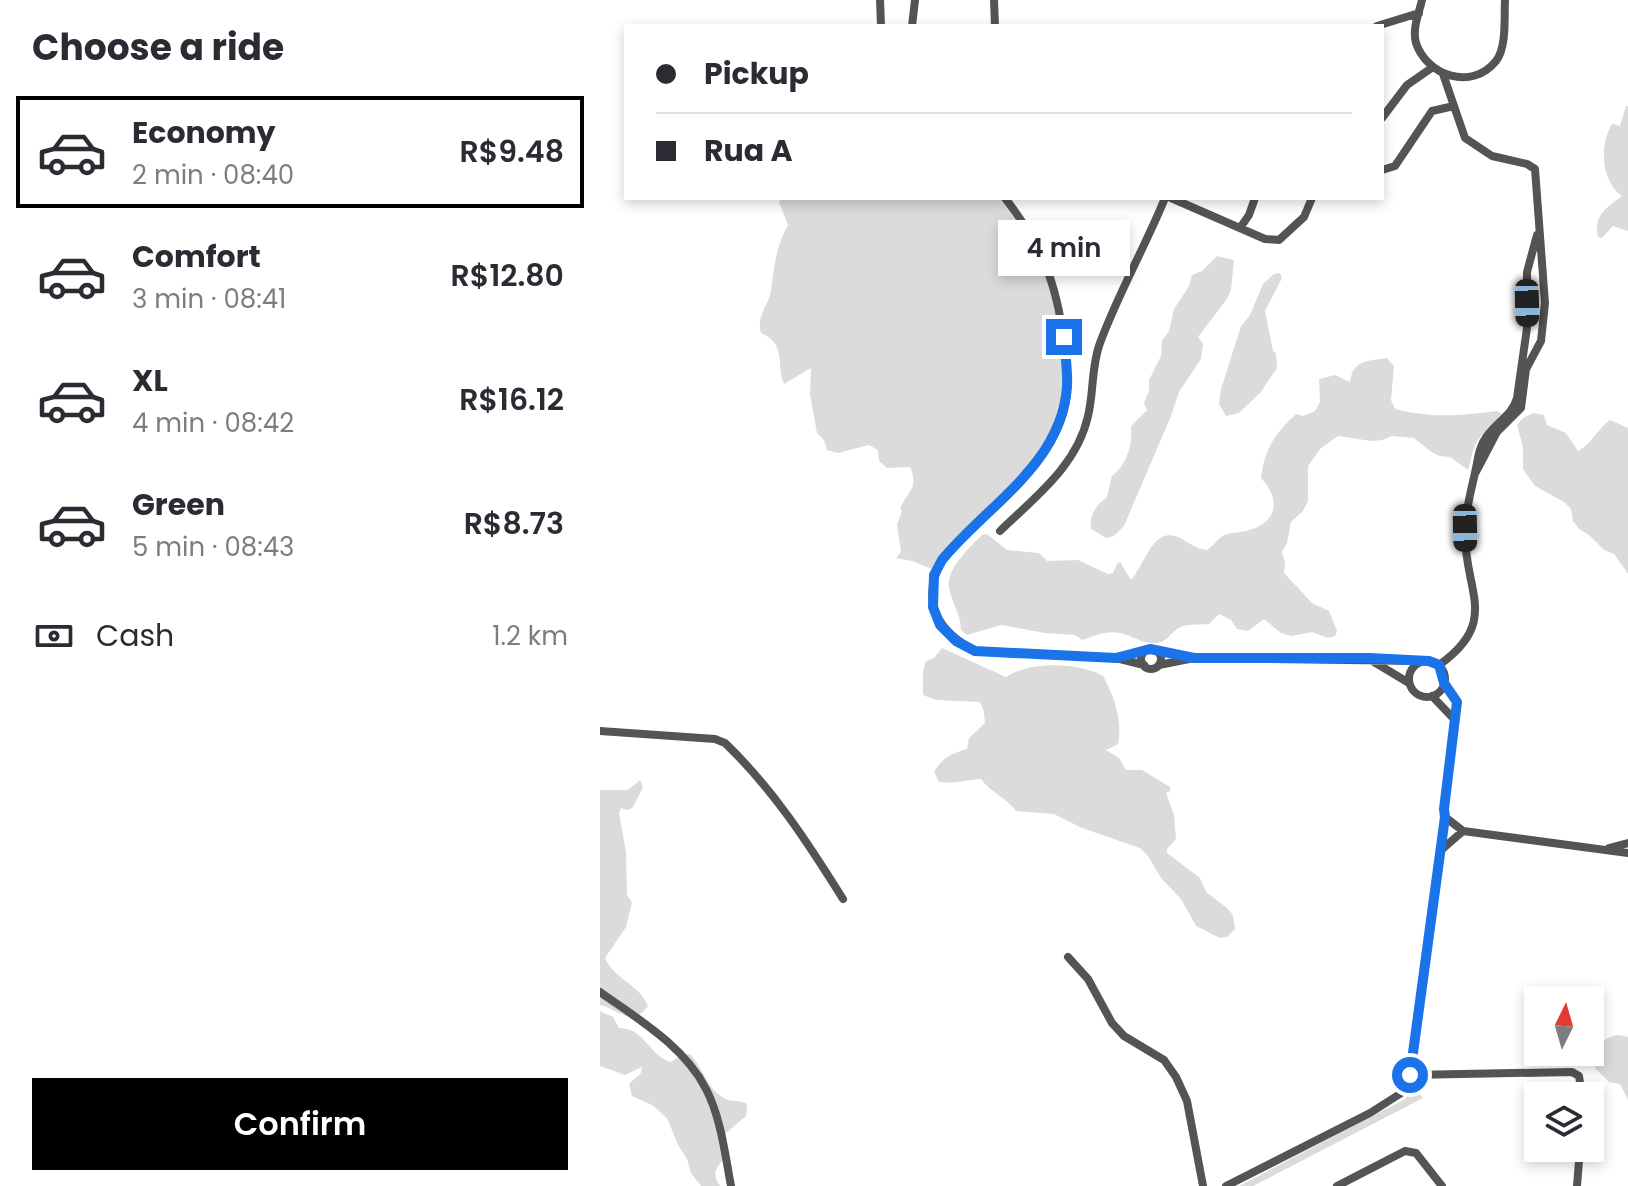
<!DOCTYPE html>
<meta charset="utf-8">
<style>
:root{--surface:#fff;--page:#f7f7f7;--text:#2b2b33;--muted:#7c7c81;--line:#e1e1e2;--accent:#000}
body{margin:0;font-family:Poppins,sans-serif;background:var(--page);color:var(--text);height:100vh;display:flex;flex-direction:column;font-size:30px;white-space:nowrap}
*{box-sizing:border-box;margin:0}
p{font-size:26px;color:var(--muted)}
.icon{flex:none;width:44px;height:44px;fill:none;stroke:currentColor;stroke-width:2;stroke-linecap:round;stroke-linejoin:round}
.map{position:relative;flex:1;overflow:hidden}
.panel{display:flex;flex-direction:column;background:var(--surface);width:600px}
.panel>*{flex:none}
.banner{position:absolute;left:24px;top:24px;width:760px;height:176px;border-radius:0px;box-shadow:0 4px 12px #0003;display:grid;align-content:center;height:176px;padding:0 32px;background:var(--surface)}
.needle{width:52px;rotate:5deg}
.controls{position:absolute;left:924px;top:986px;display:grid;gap:16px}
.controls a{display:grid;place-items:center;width:80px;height:80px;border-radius:0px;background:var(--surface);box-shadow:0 4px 12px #0003;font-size:40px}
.end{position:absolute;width:36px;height:36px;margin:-18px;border:10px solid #1a73e8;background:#fff;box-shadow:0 0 0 4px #fff}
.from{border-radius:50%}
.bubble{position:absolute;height:56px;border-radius:0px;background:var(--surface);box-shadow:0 4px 12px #0003;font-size:26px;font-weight:600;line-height:56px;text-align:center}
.car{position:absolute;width:24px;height:48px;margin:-24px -12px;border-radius:10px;box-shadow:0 0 6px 2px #0007;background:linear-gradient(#222 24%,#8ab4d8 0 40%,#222 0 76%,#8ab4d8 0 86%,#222 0)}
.banner b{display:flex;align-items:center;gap:28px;height:76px;font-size:30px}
.banner b+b{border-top:2px solid var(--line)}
.banner i{width:20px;height:20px;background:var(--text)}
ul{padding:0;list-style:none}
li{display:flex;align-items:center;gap:24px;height:112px;margin:0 16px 12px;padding:0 16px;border:4px solid transparent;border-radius:0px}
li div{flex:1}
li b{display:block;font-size:30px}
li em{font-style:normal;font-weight:600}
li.active{border-color:var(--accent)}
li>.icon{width:72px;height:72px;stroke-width:1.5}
h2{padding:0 32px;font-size:36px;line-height:96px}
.pay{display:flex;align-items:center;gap:20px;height:88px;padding:0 32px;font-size:30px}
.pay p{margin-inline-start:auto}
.primary-button{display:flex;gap:16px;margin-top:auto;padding:16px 32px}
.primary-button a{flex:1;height:92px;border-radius:0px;background:var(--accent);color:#fff;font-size:32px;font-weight:600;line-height:92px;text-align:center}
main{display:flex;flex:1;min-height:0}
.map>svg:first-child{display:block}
.green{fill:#dbdbdb}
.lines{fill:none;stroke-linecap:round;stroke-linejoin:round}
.minor{stroke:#545454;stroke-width:8}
.route{stroke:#1a73e8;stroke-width:10}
</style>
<main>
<section class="panel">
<h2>Choose a ride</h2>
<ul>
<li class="active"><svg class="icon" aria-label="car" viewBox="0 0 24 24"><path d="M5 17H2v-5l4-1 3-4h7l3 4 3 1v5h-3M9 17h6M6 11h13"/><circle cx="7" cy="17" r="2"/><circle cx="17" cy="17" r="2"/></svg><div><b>Economy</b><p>2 min · 08:40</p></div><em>R$9.48</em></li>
<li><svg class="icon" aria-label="car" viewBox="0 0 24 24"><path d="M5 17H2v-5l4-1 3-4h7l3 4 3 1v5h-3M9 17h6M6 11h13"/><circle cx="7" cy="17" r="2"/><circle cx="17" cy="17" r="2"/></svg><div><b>Comfort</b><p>3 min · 08:41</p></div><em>R$12.80</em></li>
<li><svg class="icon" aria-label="car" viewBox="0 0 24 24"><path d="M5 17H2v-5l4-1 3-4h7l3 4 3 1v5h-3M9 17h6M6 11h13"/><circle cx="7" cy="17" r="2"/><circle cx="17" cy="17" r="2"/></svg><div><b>XL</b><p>4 min · 08:42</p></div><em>R$16.12</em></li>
<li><svg class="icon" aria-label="car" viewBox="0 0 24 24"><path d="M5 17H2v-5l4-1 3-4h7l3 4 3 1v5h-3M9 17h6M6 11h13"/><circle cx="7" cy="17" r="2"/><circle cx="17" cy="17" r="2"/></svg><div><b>Green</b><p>5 min · 08:43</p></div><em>R$8.73</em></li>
</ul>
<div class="pay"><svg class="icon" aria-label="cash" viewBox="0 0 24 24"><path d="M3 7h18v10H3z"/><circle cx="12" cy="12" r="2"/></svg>Cash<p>1.2 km</p></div>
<div class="primary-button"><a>Confirm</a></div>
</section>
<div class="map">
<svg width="1028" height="1186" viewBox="0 0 1028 1186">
<rect width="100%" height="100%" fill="#fff"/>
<path class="green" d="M1026,106H1028V231L1013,226L1002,238L998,237C993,216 1006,208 1022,196C1001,181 999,145 1012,124L1020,126Z
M181,198H401L422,230L444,253L454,273L467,338L464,387L448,443L430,470L361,536L337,571L312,561L296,558L301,552L297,525L302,511L300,508C309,490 319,488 310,467L287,468L279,461L278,450L269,445L238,453L227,450L224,440L217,433L210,395L211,368L184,384C176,367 187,343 161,333C156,317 168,306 171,291C174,268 176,246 188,225L179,202Z
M617,256L634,260L631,290L627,299L598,337L603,344L601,359L579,392L571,416L524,526L514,536L506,538L491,529C489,515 496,505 507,497L512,476C527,465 533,444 531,426L547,410L544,403L549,391V380L561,356L562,341L569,331L574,309L589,286L592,275L602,271Z
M680,273L682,278L665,311L673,351L676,353L677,368L660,393L639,413L626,416L619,404L621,389L641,326L650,315L663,284L674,274Z
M787,358L794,366L791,400L795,409C830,418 861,416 897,411L904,415C898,423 891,426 884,433C873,442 872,457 868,470L850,457L839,456L830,451L814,438L792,436L782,440L771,441L738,436L721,448L708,466V501L703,511L691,522L687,543L682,552L685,562L684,573L712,603L729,611L737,631L735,636L728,638L712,632L692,636L681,633L664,619L648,631L637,629L631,620L619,614L609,624C599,625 586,623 577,629C569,635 568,641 557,643C542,644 533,636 520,633C506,630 494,636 482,640L475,635L445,633L401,625L367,635L361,630C361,614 351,602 349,587C346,569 370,547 382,535L387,534L407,550L439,553L447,561L478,560L508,574L513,573L517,564L520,562L531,580C545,565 552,527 578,537C589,542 595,549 607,550C613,546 616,541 621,537C627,532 639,533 646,531C677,524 682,500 661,478C664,450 675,433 696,414L703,416L715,411L720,402L719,379L735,375L750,382C753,360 767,361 787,358Z
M933,413L944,415L947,425L966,433L978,451C993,443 997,429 1010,420L1028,428V574L1014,554L1004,550L989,535L979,529L973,521L971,509L964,502L935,486L923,469V447L917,425L923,418Z
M342,648L406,677C430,661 479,662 503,676C514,695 523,723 518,744L506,750L519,758L526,770H542L570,787V791L566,793L574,815L576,839L567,849V853L600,878L606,892L627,908L633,915L635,929L627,937L620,938L596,926L581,899L561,878L548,856L540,848L482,828L454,814L416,811C407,798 391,793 381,779C365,780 357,784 339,782L334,772C343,757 351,754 367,749L369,738L385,723L384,712L380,702L336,700L323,695V672L326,661L334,658Z
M40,780L43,787L33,807L28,810L21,808L19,813L26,852L27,895L32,902L26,927L5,958C14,979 40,985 48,1006C31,1029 20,1009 0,1005V790H28Z
M0,1011L13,1017L19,1028C45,1028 50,1057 71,1062L83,1054H90C104,1068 107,1092 128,1100C135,1102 140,1100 147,1104L146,1116L125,1134C125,1139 127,1150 125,1155C120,1168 109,1169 120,1186H101L91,1173L87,1159L78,1145L67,1118L52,1105L32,1096L29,1084L41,1073L42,1067L25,1075L0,1066Z
M1019,1035L1028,1037V1100L1020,1084L1009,1082L995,1068C997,1050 999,1037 1019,1035Z
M813,1085L823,1098L653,1186H639L805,1099Z"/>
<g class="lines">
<path class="minor" d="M280,0L281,26
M394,0L395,26
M822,0C819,13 812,29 816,43C827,76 872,91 896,61C907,47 904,17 905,0
M312,26L315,0
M777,26L819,13
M843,74L865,138L892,156L927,164L935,169L945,303L941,341L926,369L921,408L897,432L876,472
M782,118L807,85L833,67
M782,170L795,166L832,111L854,106
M405,198C444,248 460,292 465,355C467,373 469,391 464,410C458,433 444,455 428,473C402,505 368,528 342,560C320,601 337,631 375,651L516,658L544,665
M571,198L665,239L679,240L704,217L712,198
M640,228L649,215L655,198
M400,531C435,497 477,466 488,416C494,392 491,367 500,343C518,294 545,247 565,198
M541 659a10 10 0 1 1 20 0a10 10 0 1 1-20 0Z
M557,651L594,658L823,661
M769,659L809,683
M809 679a18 18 0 1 1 36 0a18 18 0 1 1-36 0Z
M559,665L589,659
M839,665C901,621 864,591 865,532C865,507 874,482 878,458C883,426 911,421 917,398L927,328V272L937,235
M844,683L857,702L844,809L845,817L863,831L1028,853
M832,696L855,720
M0,731L115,739L125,743C173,789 208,843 243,899
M1009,848L1028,843
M840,851L863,831
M468,957L488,979L512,1023L524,1036L564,1060L576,1077L587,1101L603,1186
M0,992C38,1019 84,1046 106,1089C121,1118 125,1154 131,1186
M810,1075L972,1072L979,1076L982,1096
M626,1186L770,1113L803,1092L810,1075L845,817
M737,1186L805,1151L816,1153L842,1186
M977,1186L980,1148"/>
</g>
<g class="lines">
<path class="route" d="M464,337C465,354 468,371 467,387C461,465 387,505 342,560L334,575L333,607L340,625L356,641L375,651L516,658L550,649L594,658H769L829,661L839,665L844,683L857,702L844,809L845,817L810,1075"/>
</g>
</svg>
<div class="controls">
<a><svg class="needle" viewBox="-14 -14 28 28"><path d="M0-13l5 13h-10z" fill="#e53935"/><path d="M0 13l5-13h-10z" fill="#7c7c81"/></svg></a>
<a><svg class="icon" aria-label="layers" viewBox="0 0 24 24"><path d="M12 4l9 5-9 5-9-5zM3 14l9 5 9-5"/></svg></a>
</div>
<i class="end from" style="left:810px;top:1075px"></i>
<i class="end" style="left:464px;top:337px"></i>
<div class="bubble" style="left:398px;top:220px;width:132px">4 min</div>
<i class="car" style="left:927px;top:303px;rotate:179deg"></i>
<i class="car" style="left:865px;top:528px;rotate:179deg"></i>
<div class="banner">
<b><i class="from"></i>Pickup</b>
<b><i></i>Rua A</b>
</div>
</div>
</main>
